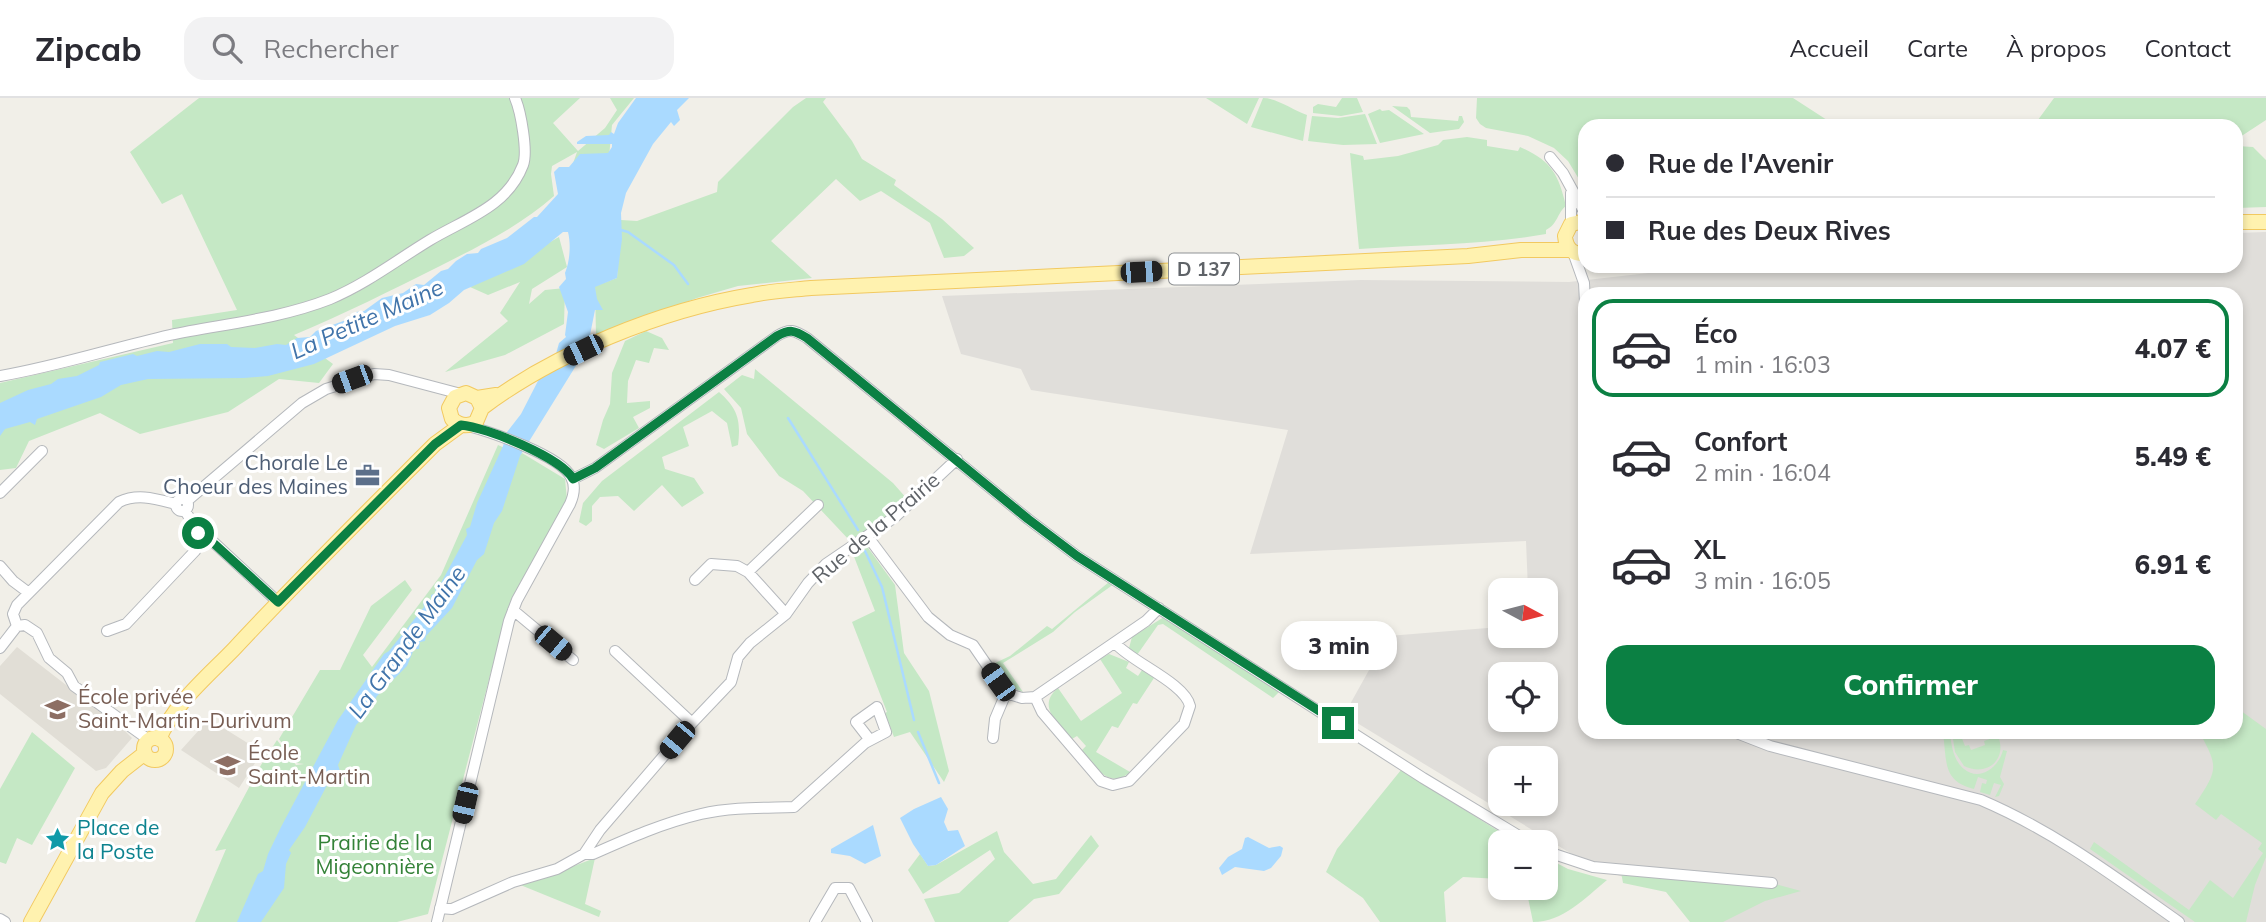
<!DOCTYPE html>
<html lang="fr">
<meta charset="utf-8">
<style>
:root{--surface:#fff;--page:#f2f2f3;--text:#2b2b33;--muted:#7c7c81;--line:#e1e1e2;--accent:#0b8043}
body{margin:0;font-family:Mulish,sans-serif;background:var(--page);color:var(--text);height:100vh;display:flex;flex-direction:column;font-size:26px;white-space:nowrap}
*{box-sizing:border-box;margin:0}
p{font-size:23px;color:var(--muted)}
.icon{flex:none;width:38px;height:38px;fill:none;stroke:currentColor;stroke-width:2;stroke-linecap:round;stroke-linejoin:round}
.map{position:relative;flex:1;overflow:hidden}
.drawer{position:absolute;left:1578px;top:189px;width:665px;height:452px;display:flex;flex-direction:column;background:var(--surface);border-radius:21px;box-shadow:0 4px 10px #0003}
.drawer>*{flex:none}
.hud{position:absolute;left:1578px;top:21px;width:665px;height:154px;border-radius:21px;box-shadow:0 4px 10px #0003;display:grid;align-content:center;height:154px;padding:0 28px;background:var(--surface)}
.needle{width:46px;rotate:97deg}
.tools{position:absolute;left:1488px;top:480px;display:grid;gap:14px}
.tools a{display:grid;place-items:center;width:70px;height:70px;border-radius:14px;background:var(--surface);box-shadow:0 4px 10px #0003;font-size:35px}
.end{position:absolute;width:32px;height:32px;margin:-16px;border:9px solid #0b8043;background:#fff;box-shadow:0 0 0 4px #fff}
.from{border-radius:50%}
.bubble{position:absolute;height:49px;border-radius:21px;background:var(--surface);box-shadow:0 4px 10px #0003;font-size:23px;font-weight:800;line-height:49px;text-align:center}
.car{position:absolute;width:21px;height:42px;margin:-21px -10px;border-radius:9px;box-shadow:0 0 5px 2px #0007;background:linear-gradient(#222 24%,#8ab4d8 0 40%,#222 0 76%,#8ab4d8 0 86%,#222 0)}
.hud b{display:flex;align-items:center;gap:24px;height:66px;font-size:26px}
.hud b+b{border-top:2px solid var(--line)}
.hud i{width:18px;height:18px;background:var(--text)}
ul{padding:12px 0 0;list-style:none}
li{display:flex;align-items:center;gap:21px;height:98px;margin:0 14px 10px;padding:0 14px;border:4px solid transparent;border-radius:21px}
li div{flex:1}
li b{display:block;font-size:26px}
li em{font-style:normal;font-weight:800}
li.current{border-color:var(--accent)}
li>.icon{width:63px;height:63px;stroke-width:1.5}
.button{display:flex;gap:14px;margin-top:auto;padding:14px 28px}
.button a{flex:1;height:80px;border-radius:21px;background:var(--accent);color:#fff;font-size:28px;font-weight:800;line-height:80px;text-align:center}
header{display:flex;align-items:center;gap:42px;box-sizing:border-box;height:98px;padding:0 35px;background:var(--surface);border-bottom:2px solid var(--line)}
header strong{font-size:33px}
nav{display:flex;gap:38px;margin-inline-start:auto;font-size:24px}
.search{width:490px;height:63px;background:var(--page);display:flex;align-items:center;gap:18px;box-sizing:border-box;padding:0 24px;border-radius:21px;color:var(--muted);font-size:26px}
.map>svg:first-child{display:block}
.industrial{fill:#e0deda;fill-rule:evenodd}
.education{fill:#e1ded6}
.green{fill:#c5e8c5}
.water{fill:#aadaff}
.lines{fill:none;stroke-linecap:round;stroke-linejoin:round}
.stream{stroke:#aadaff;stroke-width:2.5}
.minor-casing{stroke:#b5b8bc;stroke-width:12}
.major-casing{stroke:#f2c960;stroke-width:16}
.minor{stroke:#fff;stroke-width:10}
.major{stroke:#fff2af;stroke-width:14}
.route{stroke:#0b8043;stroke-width:9}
.labels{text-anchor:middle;stroke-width:6;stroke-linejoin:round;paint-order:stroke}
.shield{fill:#fff;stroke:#8f9295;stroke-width:2}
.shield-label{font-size:19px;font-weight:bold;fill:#5f6368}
.service-label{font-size:21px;fill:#4e5e75;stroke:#fff;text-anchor:end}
.street-label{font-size:21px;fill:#5f6368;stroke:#fff}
.education-label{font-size:21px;fill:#785e54;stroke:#fff;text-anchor:start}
.culture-label{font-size:21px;fill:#0d838f;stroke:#fff;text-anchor:start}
.park-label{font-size:21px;fill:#348238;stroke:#fff}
.water-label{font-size:23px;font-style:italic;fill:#4174aa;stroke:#fff}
</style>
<header>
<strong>Zipcab</strong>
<div class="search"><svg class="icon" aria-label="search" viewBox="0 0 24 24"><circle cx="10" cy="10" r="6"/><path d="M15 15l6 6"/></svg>Rechercher</div>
<nav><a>Accueil</a><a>Carte</a><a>À propos</a><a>Contact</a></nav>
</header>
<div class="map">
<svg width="2266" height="824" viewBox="0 0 2266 824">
<rect width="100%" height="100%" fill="#f1efe8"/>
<path class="industrial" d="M2266,134V824H1695L1690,801L1593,769L1344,617L1388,538L1500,529V537H1545V492H1528L1526,443L1250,456L1288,332L1031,292L1021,271L961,256L942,198L1361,182L1569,184L1710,168H2236L2237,135ZM1586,196H2236V634H1586ZM1500,576H1545V621H1500ZM1500,660H1545V705H1500Z"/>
<path class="education" d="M17,549L123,631L132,640L106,670L96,673L0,596V568Z
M209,621L262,654L239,690L181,652Z"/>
<path class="green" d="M199,0H580L553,25L578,53L605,30L617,12L610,0H634L612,27L609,59L569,77L577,54L552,68L551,76L554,98C520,128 481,147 440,168C392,192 344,216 294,237L333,266L319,285L279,281L228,314L140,336L100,315L29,343L16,370L0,372V285L173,245L172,222L237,212L182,96L162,106L130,54Z
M806,0H826L823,4L852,43L862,61L896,82L894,87L942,121L974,150L964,158L944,160L930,125L881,93L860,103L836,81L771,143L812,180L738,188L697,200L596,238L595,188L617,180L621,122L637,123L717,94L718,84L793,9Z
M1206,0H1259L1247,26Z
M1263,0C1277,0 1293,12 1307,17L1303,43L1251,29Z
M1342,0H1357L1363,14L1341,18L1313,15V9L1318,6L1336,9Z
M1477,0H1793L1827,22L1825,28H1586L1585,91L1568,63L1554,50L1528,38L1486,30L1480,26L1476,20Z
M2054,0H2266V22L2237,41L2236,28H2112L2108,25L2035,26Z
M1392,8L1407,9L1410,12L1411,19L1458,23L1459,18H1462L1464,24L1459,31L1430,35Z
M1380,11L1382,13L1389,12L1424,36L1380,45L1368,16Z
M1365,16L1377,46L1343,47L1308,43L1312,18L1338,20Z
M1467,39L1487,42V48L1518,53L1520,49C1551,63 1558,75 1566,108C1557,115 1558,126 1546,132V136C1484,147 1421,146 1359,151L1350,55L1363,58L1364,62L1398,58L1438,47L1443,42Z
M2237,48L2253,49L2266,62V109L2237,110Z
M559,139L567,169L532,191L529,206L545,192L565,190L564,226L505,257L445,274L508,223L500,215L520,184L488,197L470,189Z
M646,233L662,240L669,252L654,250L649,265L636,262L628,283L627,305L650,303V310L633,319L639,330L604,351L596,347L603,322L610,306L612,275L625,243Z
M755,271L893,385L908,402L893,417L851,444L803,393L779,378L747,336L741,310L724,291L742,277L754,281Z
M719,294C738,311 741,322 738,347L732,349L727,325L712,313L683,329L689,348L662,359L665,371L694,380L704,395L682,409L662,387L634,413L618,398L600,399L592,408V423L586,428L579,424L583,405L602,383Z
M498,347L520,357L522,355L565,381L567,402L506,516L428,816L397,824H195L226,751L215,753L261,667L277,642L296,667L304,666L296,665L279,641L320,572H340L371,508L405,482L412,492L363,557L372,569L441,477Z
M866,447L895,487L904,555L929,593L949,673L944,684L910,634L894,639L885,615L887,614L852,524L875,513L853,456Z
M1109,484L1114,486L1075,514L1053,534L1003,565L1023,594L1008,588L993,566L1010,558L1047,528L1052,531Z
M1164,519L1279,594L1273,600L1163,526L1158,527L1137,557L1129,550L1132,539Z
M1109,556L1129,564L1126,570L1138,578L1142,572L1154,580L1137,606L1133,605L1118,630L1112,628L1096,654L1130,674C1109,693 1094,667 1081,653L1086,648L1077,638L1072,641C1058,625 1036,608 1058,590L1081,623L1122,595L1100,561Z
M2237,610L2266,631V759L2255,787L2246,824H2195L2090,751L2094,744L2189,812L2210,782L2233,800L2263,755L2258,751L2262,745L2221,716L2216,722L2195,706C2218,672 2219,669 2199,634H2236Z
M32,634L75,670L32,747L17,740L6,766L0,764V691Z
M1952,634H1962L1963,637L1961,638L1965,648L1969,647L1971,652L1985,647L1984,643L1998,638C2008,662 1986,679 1964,668L1955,654Z
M1943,635L1950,634C1951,646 1953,662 1964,671C1980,684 1999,669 2003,652L2007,653L2000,679L2004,686L1999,698L1995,699L2001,687L1994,685L1990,697L1980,694L1982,685L1986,686L1987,682L1978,679L1974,691C1942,683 1947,663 1943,635Z
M1401,672L1516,744H1500V781L1463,779L1444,794L1446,824H1380L1363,800L1326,774L1337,751Z
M997,733L1004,754L1033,786L1056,781L1091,737L1099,748L1059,796L1034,801L1008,824H935L924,801L959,795L995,761L990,752L923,796L908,772L920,756L928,768L936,767Z
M1545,759L1568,771L1607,782C1585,800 1563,824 1533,824L1527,795L1518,789H1545Z
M595,760L585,806L601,813L599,819L518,786L553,776Z
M1620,768L1743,777L1801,793L1765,803L1723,824H1690L1666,794L1623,785Z"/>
<path class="water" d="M636,0H689L677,12L680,22L674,28L671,24L653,46L626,95L621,115L622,141L617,180L595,189L597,201L603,212H595L589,242L577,266L520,358L502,413L494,425L484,456L477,462L452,510L426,538L425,543L420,544L419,551H414L407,568L377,598L369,613L356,627L338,667L340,673L334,674L305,729L289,752L291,755L286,766L284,790L261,824H237L258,776L263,773L268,756L281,729L338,622L384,556L389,553L424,509L423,505H427L431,501V497L436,495L435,491L441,485L467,437L466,431L470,429L477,405L503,348L507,334L521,316L539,281L556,256L559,245L566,239L565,237L568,214L559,189L566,181L565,175C570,163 571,146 568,134H563L524,166L464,192L449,205L430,217L395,228L314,266L268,278L244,280L148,281L121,287L101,299L37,321L35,327L30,324L5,331L0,338V305L28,292L51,286L58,281L77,278L99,267L100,264L133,256L137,258L157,253L169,254L200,246H227L231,249L255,250L277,246L286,247L297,240L310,239L316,233L346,222L356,214L364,213L382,200L403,195L416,186L424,187L441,173L448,171L456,163L467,156L478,155L481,151L507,140L534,119H537L558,96L554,74L559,69H569L580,56L608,55L612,49V46H577V44L586,38L609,37L611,34L614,36L618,25Z
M941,699L948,711L944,724L948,733L958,732L965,748L936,767L928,768L913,746L900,720L914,711Z
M873,727L881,758L865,766L850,758L831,755V751Z
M1248,739L1269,750L1280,748L1283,750L1281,758L1271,770L1264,773L1235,769L1222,777L1219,770L1228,759L1242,751L1245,740Z"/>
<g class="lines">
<path class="stream" d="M621,132L628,134L674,167L688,186
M788,320L858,432
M865,453L882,489L914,622
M918,634L939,685"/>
<defs>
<path id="minor" d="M1550,59L1563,75L1586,117
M1571,95V126
M1573,154L1584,185L1586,223
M0,278C58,268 113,250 170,237C223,226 279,221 330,201C366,186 397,162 430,142C465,121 507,109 523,67C528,54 521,14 515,0
M573,381L595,370L777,238C790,230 794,232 807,240L1028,421L1077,458L1423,680L1529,744
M0,395L42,353
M176 407a6 6 0 1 1 12 0a6 6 0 1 1-12 0Z
M187,403L302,305L326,291L374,276L389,277L461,296
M185,413L199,434
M197 439a6 6 0 1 1 12 0a6 6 0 1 1-12 0Z
M868,439L928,519L950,537L973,547L1006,595L1022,600L1035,599L1146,523L1159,510
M210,441L278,504
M0,468L13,483L29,495
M748,474L818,407
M695,482L711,466L737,468L748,474L786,516
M513,512L573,562
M17,528L13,516L17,507L119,404C138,395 156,401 176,406
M17,528L25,527L37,535L49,560L67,575L74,588L149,642
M107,533L126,526L195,453L200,444
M0,550L17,528
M615,553L692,625
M1035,599L1042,614L1101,683L1113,687L1129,683L1184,626L1190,608C1185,585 1131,564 1115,545
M1734,634L1770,648L1981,702C2054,733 2115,779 2179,824
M993,640L995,621L1006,595
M1545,753L1593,769L1772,785
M584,756L600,732L692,625L731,584L738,559L750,545L786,516L808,485L826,466L895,419L957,361
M440,810L452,811L513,784L557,771L584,756H593C629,740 663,725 701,716C732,709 763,710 794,709L865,645L886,634L877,609L856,624L870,642
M0,821L5,824
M437,824L509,523L517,502L570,406C574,397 576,388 571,379C561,358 491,334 468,328
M815,824L835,790H849L867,824"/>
<path id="major" d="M1586,123L1571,126L1565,138C1566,151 1573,157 1586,156
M2236,124H2266
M477,300L482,310L476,324C468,329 460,328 452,321L449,310L455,299L466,295L477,300L496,297
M482,310C555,255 661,212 752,197C771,193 791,192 811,190L1468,158L1521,152H1570
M144 651a11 11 0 1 1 22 0a11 11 0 1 1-22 0Z
M159,641C174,606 208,578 234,551C299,481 367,414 435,346L461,327
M31,824L102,695L122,673L145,655"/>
</defs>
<use href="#minor" class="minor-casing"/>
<use href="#major" class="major-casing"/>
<use href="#minor" class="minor"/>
<use href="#major" class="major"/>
</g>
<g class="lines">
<path class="route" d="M198,435L203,432L208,434L209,441L278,504L435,346L461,327C486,329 562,360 573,381L595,370L777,238C790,231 794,232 807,240L1028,421L1077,458L1338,625"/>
</g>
<defs>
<symbol id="office-bare" viewBox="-9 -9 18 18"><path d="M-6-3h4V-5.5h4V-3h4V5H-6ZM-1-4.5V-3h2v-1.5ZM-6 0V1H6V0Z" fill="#5c6f8a" stroke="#fff" stroke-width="2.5" paint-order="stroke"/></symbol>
<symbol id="school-bare" viewBox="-9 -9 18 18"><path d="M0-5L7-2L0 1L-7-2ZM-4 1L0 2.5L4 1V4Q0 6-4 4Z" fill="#8d6e63" stroke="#fff" stroke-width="2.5" paint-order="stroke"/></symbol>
<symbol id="sight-bare" viewBox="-9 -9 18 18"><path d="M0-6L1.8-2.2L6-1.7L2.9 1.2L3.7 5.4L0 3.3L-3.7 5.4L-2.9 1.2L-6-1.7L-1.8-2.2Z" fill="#0f9aa8" stroke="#fff" stroke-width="2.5" paint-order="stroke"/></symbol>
</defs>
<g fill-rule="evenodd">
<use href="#office-bare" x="350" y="360" width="35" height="35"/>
<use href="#school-bare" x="40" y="594" width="35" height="35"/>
<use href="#school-bare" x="210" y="650" width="35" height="35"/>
<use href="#sight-bare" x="40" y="724" width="35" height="35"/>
</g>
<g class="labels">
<rect class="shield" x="1169" y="155.5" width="70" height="31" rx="5"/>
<g class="shield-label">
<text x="1204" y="178">D 137</text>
</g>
<g class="service-label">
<text x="348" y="372">Chorale Le<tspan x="348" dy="24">Choeur des Maines</tspan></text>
</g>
<g class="street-label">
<text transform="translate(876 430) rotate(-40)" y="7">Rue de la Prairie</text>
</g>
<g class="education-label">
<text x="78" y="606">École privée<tspan x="78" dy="24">Saint-Martin-Durivum</tspan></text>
<text x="248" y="662">École<tspan x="248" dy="24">Saint-Martin</tspan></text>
</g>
<g class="culture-label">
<text x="77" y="737">Place de<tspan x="77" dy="24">la Poste</tspan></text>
</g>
<g class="park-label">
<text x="375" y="752">Prairie de la<tspan x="375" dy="24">Migeonnière</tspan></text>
</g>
<g class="water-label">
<text transform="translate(367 221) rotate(-24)" y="8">La Petite Maine</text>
<text transform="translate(407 544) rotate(-54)" y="8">La Grande Maine</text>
</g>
</g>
</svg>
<div class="tools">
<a><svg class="needle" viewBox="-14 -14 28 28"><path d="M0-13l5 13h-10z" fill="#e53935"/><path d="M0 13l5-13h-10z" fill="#7c7c81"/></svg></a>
<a><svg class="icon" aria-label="locate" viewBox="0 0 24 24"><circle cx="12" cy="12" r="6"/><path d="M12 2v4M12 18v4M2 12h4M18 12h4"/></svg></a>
<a>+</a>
<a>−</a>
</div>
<i class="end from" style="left:198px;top:435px"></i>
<i class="end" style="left:1338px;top:625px"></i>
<div class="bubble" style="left:1281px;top:523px;width:116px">3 min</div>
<i class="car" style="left:1141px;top:174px;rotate:87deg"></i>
<i class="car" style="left:583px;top:252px;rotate:244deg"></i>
<i class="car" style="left:352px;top:281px;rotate:250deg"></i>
<i class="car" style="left:553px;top:545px;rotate:130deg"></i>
<i class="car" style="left:998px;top:584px;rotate:324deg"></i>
<i class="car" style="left:677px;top:642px;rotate:220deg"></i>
<i class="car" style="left:465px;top:705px;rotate:193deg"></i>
<div class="hud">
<b><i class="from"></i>Rue de l'Avenir</b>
<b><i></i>Rue des Deux Rives</b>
</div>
<section class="drawer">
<ul>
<li class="current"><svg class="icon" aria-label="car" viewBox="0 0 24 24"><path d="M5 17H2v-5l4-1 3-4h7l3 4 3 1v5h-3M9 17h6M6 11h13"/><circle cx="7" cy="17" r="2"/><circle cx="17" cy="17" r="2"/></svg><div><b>Éco</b><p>1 min · 16:03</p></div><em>4.07 €</em></li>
<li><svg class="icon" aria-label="car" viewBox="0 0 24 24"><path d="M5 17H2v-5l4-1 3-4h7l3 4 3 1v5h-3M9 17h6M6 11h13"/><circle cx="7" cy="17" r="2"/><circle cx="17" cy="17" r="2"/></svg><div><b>Confort</b><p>2 min · 16:04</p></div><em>5.49 €</em></li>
<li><svg class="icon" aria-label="car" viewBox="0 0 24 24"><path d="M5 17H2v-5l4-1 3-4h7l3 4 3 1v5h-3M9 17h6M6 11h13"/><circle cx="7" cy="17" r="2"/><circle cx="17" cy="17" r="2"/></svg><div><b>XL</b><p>3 min · 16:05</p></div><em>6.91 €</em></li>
</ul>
<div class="button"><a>Confirmer</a></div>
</section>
</div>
